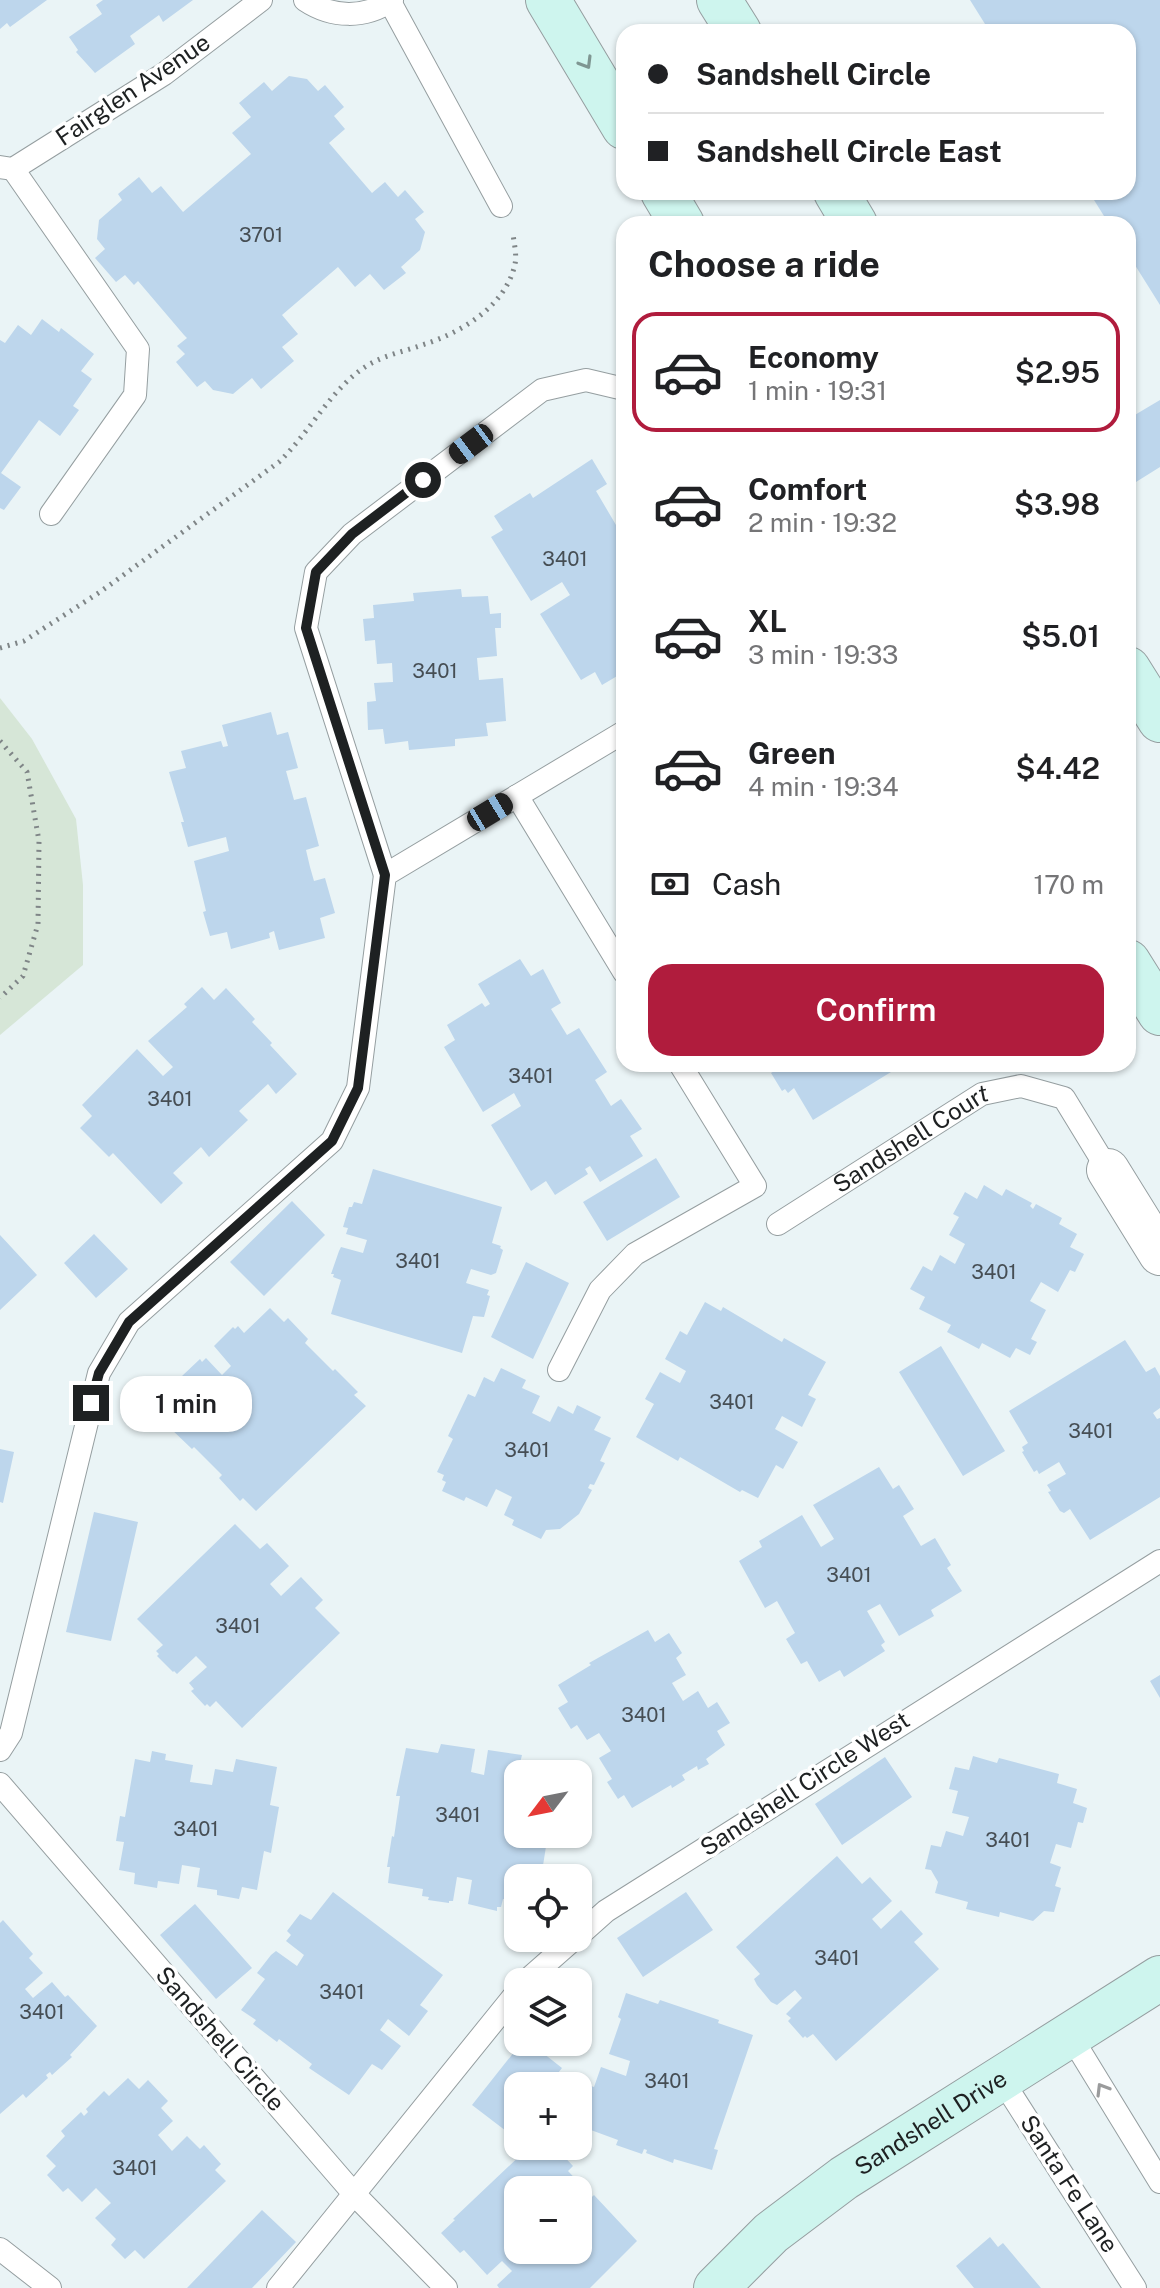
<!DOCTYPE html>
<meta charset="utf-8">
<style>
:root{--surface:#fff;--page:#f2f2f2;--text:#202124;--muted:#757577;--line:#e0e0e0;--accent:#b01c3d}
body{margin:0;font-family:"Public Sans",sans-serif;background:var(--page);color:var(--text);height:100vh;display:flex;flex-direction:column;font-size:30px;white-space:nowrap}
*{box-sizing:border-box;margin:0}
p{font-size:26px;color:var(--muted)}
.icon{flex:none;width:44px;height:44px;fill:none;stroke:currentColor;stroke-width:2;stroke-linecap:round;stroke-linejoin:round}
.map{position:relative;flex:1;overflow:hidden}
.sheet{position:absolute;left:616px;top:216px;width:520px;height:856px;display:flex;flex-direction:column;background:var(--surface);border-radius:24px;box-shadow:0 2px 6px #0004}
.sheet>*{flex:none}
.top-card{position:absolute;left:616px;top:24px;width:520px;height:176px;border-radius:24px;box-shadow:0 2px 6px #0004;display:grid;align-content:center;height:176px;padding:0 32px;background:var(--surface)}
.needle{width:52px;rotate:238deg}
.buttons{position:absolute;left:504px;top:1760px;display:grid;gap:16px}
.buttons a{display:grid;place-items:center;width:88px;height:88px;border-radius:16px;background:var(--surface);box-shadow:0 2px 6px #0004;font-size:40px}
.end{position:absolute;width:36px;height:36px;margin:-18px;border:10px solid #1e2122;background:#fff;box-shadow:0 0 0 4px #fff}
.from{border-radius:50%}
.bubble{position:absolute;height:56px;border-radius:24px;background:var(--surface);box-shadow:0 2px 6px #0004;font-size:26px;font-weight:600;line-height:56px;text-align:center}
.car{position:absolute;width:24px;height:48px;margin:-24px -12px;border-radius:10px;box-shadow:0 0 6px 2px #0007;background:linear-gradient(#222 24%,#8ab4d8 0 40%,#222 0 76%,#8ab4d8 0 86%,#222 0)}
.top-card b{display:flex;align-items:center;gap:28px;height:76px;font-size:30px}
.top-card b+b{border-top:2px solid var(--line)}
.top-card i{width:20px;height:20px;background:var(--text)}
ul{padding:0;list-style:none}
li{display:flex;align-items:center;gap:24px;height:120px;margin:0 16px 12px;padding:0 16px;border:4px solid transparent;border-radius:24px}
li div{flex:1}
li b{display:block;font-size:30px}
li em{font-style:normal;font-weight:600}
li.on{border-color:var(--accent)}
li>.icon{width:72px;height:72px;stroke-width:1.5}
h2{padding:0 32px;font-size:36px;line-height:96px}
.pay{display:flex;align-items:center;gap:20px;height:88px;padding:0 32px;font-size:30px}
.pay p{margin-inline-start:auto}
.cta{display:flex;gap:16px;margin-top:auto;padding:16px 32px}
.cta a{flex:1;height:92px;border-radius:24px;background:var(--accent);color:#fff;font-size:32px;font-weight:600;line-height:92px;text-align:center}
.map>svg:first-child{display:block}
.green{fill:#d6e6d7}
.building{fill:#bdd6ec}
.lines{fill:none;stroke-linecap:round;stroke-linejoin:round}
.lane-casing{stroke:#959ea0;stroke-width:24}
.street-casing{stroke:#959ea0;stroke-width:44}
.secondary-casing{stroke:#959ea0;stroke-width:46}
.path{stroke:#7f8587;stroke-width:5;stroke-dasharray:2 6;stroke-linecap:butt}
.lane{stroke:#fff;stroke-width:22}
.street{stroke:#fff;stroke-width:42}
.secondary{stroke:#cef5ee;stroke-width:44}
.oneway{stroke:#7f9692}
.oneway2{stroke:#9a9b9c}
.route{stroke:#1e2122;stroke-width:10}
.labels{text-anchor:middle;stroke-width:7;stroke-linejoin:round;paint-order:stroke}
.number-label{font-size:20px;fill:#464e54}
.street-label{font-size:24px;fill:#1e2122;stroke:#fff}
</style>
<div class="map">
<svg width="1160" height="2288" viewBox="0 0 1160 2288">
<rect width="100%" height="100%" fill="#eaf4f6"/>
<path class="green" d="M0,698L32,739L76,819L83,885V965L0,1035Z"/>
<path class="building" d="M0,0H47L10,27L7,23L0,29Z
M103,0H193L163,22L159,15L130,36L135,44L95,73L76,52L78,50L69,37L102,14L96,5Z
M970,0H1160V305L1128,254V224H1109L1089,192H1128V32H990Z
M289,76L307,79L318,91L325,85L344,107L334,116L345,129L329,143L372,193L385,182L398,197L405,190L424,212L415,219L425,232L420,250L401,267L406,273L384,290L370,274L355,287L338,267L282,315L298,334L282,347L294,361L261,389L252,378L233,394L213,390L205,381L197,387L176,362L185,354L177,346L187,338L184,335L138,281L134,285L125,275L116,282L95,258L105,249L97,239L99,220L122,200L118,194L139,177L152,193L161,186L183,212L251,154L232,133L251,117L239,103L264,82L272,91Z
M42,319L59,332L61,328L94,354L81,371L92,379L73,406L79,410L60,436L39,420L1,473L21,487L4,510L0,508V340L5,343L18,325L31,335Z
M1160,400V467L1128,487V419Z
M592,459L607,484L596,491L616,525L624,520V672L602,685L595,672L581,680L540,614L570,595L562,582L531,601L491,537L503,530L494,516L530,493L533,498Z
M461,589L462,597L488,596L490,614L501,613V628H495L497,656L477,658L479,680L503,678L506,721L486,723L488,736L455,739V746L409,750L408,741L385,744L383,729L368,730L367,702L376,701L374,683L393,682L392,663L377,664L375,640L365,641L363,619L374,618L373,605L414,601L413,593Z
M271,712L277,735L288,732L298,768L286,771L294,800L306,797L319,846L306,850L310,867L314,881L325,878L335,913L320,918L325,938L279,950L274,931L269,933L270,938L231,949L227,932L210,936L203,912L206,911L194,861L229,851L226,837L188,847L181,822H184L169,772L186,768L181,751L221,741L223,747L228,746L222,725Z
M520,959L531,976L543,969L561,1003L551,1009L567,1035L579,1028L607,1072L595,1080L611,1106L621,1099L642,1129L630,1136L643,1156L600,1182L590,1166L585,1169L588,1174L555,1195L546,1181L531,1191L491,1125L521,1106L514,1093L483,1112L444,1047L455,1040L447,1025L482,1003L485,1007L490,1004L478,984Z
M202,987L214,1000L226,988L255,1019L252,1022L272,1043L270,1045L297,1074L276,1094L268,1084L239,1111L248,1120L209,1157L201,1147L173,1173L183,1183L161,1204L113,1153L109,1157L80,1128L92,1116L82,1105L137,1049L163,1076L173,1067L148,1041L187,1007L184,1004Z
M772,1064H904L813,1120L794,1088L788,1093L785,1089L782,1091L771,1073L774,1071L770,1065Z
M656,1158L680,1197L607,1241L583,1202Z
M373,1169L502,1207L492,1243L501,1246L500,1248L503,1250L496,1273L491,1275L471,1269L466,1283L489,1290L487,1295L490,1296L484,1317L473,1316L462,1353L331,1314L341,1280L333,1277L334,1274H331L339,1251L341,1247L363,1253L367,1240L346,1234L348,1228L343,1227L349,1207H352L354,1202L362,1204Z
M984,1185L1002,1196L1006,1189L1032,1203L1030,1206L1033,1209L1036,1204L1062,1218L1059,1224L1077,1234L1070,1247L1084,1254L1075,1272L1070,1270L1058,1292L1041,1282L1030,1301L1046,1310L1031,1339L1037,1342L1030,1355L1016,1348L1010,1358L982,1343L979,1349L947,1332L951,1325L919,1309L925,1297L910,1289L923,1266L932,1271L940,1255L955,1264L965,1244L949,1235L959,1217L953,1214L965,1192L977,1199Z
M292,1201L325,1235L264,1296L230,1262Z
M94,1234L128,1269L96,1298L64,1263Z
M0,1235L37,1275L0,1310Z
M526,1262L569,1283L533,1359L491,1337Z
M705,1302L721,1311L723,1307L782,1342L784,1338L826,1362L808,1395L816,1399L802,1427L782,1416L775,1429L798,1442L783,1469L776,1465L758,1498L742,1490L740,1492L680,1457L678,1461L636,1437L654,1404L645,1399L660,1372L680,1383L686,1371L665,1359L680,1331L687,1335Z
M270,1308L284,1322L288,1318L308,1339L305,1343L333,1371L335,1369L358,1392L354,1395L366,1406L256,1511L243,1498L240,1501L219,1478L222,1475L194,1447L192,1449L169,1427L173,1423L161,1411L187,1386L182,1376L200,1359L202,1362L206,1358L222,1375L231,1366L214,1346L233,1327L235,1329L238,1326L244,1333Z
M1125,1340L1146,1372L1155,1367L1160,1376V1408L1153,1413L1157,1419L1160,1418V1497L1090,1540L1070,1509L1064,1513L1060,1511L1048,1492L1051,1491L1047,1485L1066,1474L1059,1462L1039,1474L1037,1470L1034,1472L1022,1452L1024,1451L1022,1447L1028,1443L1009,1411Z
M941,1346L1005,1451L963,1476L899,1372Z
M501,1368L526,1380L522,1388L540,1396L532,1413L550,1422L558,1406L573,1414L577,1405L601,1417L594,1430L611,1438L600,1461L605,1463L594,1485L590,1484L588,1488L592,1490L579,1514L560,1529L546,1530L541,1539L512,1525L514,1520L504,1515L512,1497L496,1489L487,1507L466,1497L464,1501L442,1491L446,1482L442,1480L444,1475L437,1472L453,1439L448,1436L468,1394L475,1397L484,1377L494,1382Z
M0,1449L14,1452L3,1503L0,1502Z
M879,1467L893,1489L899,1485L914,1509L903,1516L921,1546L935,1538L951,1565L947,1568L962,1591L931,1610L934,1616L899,1636L880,1604L867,1611L885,1642L881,1645L885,1651L844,1677L840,1670L819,1682L807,1661L801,1664L786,1639L795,1633L777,1601L765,1608L739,1561L762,1547L759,1541L802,1515L821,1547L834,1539L813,1505Z
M94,1512L138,1522L111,1641L66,1632Z
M235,1524L260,1549L267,1543L289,1566L270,1584L281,1596L301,1577L323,1600L315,1608L340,1633L242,1728L216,1701L210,1707L207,1704L205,1706L191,1691L194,1689L189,1683L207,1667L196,1656L177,1674L174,1671L173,1672L157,1656L159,1654L156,1651L163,1645L137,1619Z
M648,1630L655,1642L669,1633L682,1653L676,1658L686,1675L672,1683L683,1701L698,1691L708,1708L717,1702L730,1723L717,1731L725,1745L706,1759L709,1764L698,1770L697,1766L682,1775L685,1780L672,1788L671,1785L632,1808L624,1795L618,1799L607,1782L612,1779L599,1758L611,1751L599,1733L587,1740L577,1725L571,1729L558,1708L568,1702L558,1685L591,1665L589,1663Z
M1160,1675V1698L1150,1681Z
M441,1744L475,1749L471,1772L484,1775L488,1750L522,1755L520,1763L559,1770L558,1774H518V1834H548L541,1878H518V1902L503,1899L501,1907H497V1911L468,1904L472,1880L457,1877L453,1901H449V1903L428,1900L429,1897L422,1896L423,1889L388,1883L390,1867H387L392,1836L394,1837L400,1796H396L406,1748L438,1753Z
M152,1751L166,1754L165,1760L193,1765L190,1782L212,1785L215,1769L233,1772L236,1759L277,1767L270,1805L279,1807L271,1853L264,1851L257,1890L242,1887L239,1899L217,1895V1890L197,1887L200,1868L182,1865L179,1884L158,1881L157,1888L134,1884L135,1873L119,1870L124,1842L116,1841L120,1816L125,1817L135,1759L150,1762Z
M973,1756L997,1763L999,1758L1059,1774L1057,1783L1077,1789L1073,1803L1087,1808L1083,1823L1078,1822L1071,1848L1056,1844L1050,1863L1061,1867L1055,1886L1061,1888L1054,1912L1044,1911L1033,1921L1000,1912L999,1917L966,1909L968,1902L935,1893L938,1882L931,1870L925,1869L931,1845L941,1847L946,1831L963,1836L969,1817L952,1813L958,1791L949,1789L955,1767L969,1770Z
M885,1757L912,1797L842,1845L815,1804Z
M837,1856L862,1884L870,1877L892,1901L872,1919L881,1929L901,1910L923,1934L914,1942L939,1969L836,2061L813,2034L807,2038L805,2036L803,2038L788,2021L791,2018L786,2014L802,1998L795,1990L777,2005L771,2002L757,1985L754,1979L760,1974L736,1947Z
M333,1892L443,1975L420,2005L428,2011L409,2036L388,2019L380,2030L401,2046L382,2070L372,2064L349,2095L309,2068L312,2064L279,2039L277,2042L253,2024L256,2020L241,2010L265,1979L257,1973L271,1955L276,1951L297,1966L304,1955L286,1941L291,1935L287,1931L300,1914L311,1920Z
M686,1892L713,1930L643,1977L617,1938Z
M195,1904L252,1968L216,1999L160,1935Z
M3,1920L33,1954L29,1958L43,1973L25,1989L33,1998L52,1982L65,1997L68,1995L97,2026L70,2055L72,2057L52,2075L50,2072L46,2075L48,2078L26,2098L23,2094L0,2114V1923Z
M626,1993L658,2004L660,2000L719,2020L718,2023L753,2035L714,2149L718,2150L712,2170L674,2159L673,2163L646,2153L647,2150L644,2149L642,2154L616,2145L618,2140L580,2126L589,2100L586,2099L591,2086L594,2087L601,2067L626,2076L630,2061L609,2054L621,2019L618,2017Z
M522,2042H529L562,2068L548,2086H518V2124L510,2134L472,2105Z
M128,2078L139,2089L148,2080L168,2101L161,2108L173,2121L158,2135L172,2151L187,2136L200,2149L204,2145L221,2164L215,2170L226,2181L144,2259L135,2250L125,2259L111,2245L116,2239L95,2218L111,2203L96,2188L82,2202L68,2188L63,2192L47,2175L56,2166L46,2156L65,2136L61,2131L81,2112L84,2116L88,2112L86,2109L104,2091L109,2096Z
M535,2146H550L556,2152L558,2150L573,2166L568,2171L584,2188L578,2193V2190H518V2250H578V2210L594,2195L637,2241L590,2288H499L497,2285L512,2271L502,2261L487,2275L464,2250L460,2253L441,2233L455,2220L453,2219L527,2149L529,2151Z
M262,2210L296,2242L252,2288H187Z
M990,2237L998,2247L1003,2243L1041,2288H974L956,2266Z"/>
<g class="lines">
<defs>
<g id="lane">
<path d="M305,0C332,18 365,19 392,0"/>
<path d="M390,2L501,206"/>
<path d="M0,167L13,169L164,74L261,0"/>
<path d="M13,169L138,349L135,395L51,514"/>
<path d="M517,796L624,972"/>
<path d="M385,875L306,628L316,572L352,534L542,390L586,380L624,389"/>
<path id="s1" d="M778,1224L982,1094L1021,1086L1064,1098L1108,1170"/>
<path d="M559,1370L600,1290L635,1254L755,1186L680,1064"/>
<path d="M0,1750L11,1733L99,1373L129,1322L332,1141L358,1088L385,875L624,732"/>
<path d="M0,1784L355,2195L446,2288"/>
<path d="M578,1936L606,1911L1160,1561"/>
<path d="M525,1982L575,1938"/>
<path d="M1070,2035L1160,2182"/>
<path d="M1002,2080L1135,2288"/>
<path d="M0,2249L50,2288"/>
<path d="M278,2288L518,1991"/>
</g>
<path id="street" d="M1108,1170L1160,1254"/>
<g id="secondary">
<path d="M548,0L624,127"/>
<path d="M719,0L739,32"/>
<path d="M663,192L682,224"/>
<path d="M836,192L855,224"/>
<path d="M1128,669L1160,720"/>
<path d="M1128,962L1160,1013"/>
<path id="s2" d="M716,2288L771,2233L844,2178L1160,1978"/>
</g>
</defs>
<use href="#lane" class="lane-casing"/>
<use href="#street" class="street-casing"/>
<use href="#secondary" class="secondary-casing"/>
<path class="path" d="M0,648L24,641L100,592L279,462C310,432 331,389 365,367C383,355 403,352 422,345C461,333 506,306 515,264C517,255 514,243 513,234
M0,741L27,772L39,841L38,924L23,976L0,998"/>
<use href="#lane" class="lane"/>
<use href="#street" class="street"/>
<use href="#secondary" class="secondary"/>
</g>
<defs><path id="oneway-chevron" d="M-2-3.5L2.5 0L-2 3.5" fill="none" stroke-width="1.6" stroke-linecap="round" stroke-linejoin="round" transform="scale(2)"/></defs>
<use class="oneway" href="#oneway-chevron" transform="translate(586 63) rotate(59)"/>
<use class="oneway2" href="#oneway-chevron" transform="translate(1102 2089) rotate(-121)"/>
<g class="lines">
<path class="route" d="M91,1403L99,1373L129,1322L332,1141L358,1088L385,875L306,628L316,572L352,534L423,480"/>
</g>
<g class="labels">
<g class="number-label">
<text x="261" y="242">3701</text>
<text x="565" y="566">3401</text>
<text x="435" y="678">3401</text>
<text x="531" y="1083">3401</text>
<text x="170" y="1106">3401</text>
<text x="418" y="1268">3401</text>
<text x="994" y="1279">3401</text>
<text x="732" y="1409">3401</text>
<text x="1091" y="1438">3401</text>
<text x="527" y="1457">3401</text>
<text x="849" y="1582">3401</text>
<text x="238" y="1633">3401</text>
<text x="644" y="1722">3401</text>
<text x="458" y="1822">3401</text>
<text x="196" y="1836">3401</text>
<text x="1008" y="1847">3401</text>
<text x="837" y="1965">3401</text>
<text x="342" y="1999">3401</text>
<text x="42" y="2019">3401</text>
<text x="667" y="2088">3401</text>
<text x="135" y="2175">3401</text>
</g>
<g class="street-label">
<text transform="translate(133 90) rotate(-34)" y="8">Fairglen Avenue</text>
<text dy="8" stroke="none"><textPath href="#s1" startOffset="158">Sandshell Court</textPath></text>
<text transform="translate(805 1784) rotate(-33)" y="8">Sandshell Circle West</text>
<text transform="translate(220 2039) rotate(49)" y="8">Sandshell Circle</text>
<text dy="8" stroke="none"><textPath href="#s2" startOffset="272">Sandshell Drive</textPath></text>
<text transform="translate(1069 2184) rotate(57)" y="8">Santa Fe Lane</text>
</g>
</g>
</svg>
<div class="buttons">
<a><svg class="needle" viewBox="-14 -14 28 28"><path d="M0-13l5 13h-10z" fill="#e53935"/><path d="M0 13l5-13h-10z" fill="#757577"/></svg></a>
<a><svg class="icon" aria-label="locate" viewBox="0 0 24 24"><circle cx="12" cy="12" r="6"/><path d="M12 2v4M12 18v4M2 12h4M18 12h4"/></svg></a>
<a><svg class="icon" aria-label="layers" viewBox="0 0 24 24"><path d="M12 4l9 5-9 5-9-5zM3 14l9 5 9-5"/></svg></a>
<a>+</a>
<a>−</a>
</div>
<i class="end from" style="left:423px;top:480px"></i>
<i class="end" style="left:91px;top:1403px"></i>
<div class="bubble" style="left:120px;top:1376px;width:132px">1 min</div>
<i class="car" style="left:471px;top:444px;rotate:233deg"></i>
<i class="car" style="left:490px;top:812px;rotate:59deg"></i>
<div class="top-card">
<b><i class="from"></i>Sandshell Circle</b>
<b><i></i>Sandshell Circle East</b>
</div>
<section class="sheet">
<h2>Choose a ride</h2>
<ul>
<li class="on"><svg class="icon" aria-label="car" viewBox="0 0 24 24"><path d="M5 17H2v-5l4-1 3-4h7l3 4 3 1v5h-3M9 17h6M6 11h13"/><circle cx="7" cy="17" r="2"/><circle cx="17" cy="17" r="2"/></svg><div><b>Economy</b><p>1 min · 19:31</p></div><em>$2.95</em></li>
<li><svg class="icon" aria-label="car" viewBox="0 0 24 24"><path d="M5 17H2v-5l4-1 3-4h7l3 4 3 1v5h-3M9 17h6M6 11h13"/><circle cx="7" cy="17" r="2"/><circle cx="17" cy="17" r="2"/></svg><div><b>Comfort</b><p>2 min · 19:32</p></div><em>$3.98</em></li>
<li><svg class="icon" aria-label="car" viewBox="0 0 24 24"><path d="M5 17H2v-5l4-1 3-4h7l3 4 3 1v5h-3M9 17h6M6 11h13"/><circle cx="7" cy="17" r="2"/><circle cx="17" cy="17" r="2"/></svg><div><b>XL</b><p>3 min · 19:33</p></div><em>$5.01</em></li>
<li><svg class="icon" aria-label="car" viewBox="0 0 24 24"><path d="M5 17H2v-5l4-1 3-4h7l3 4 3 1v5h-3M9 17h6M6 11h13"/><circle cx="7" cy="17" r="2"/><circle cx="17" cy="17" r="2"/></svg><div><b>Green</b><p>4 min · 19:34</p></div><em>$4.42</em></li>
</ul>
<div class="pay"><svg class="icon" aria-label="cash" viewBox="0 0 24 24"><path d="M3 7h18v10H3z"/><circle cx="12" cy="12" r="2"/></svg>Cash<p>170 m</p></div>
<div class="cta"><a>Confirm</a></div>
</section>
</div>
